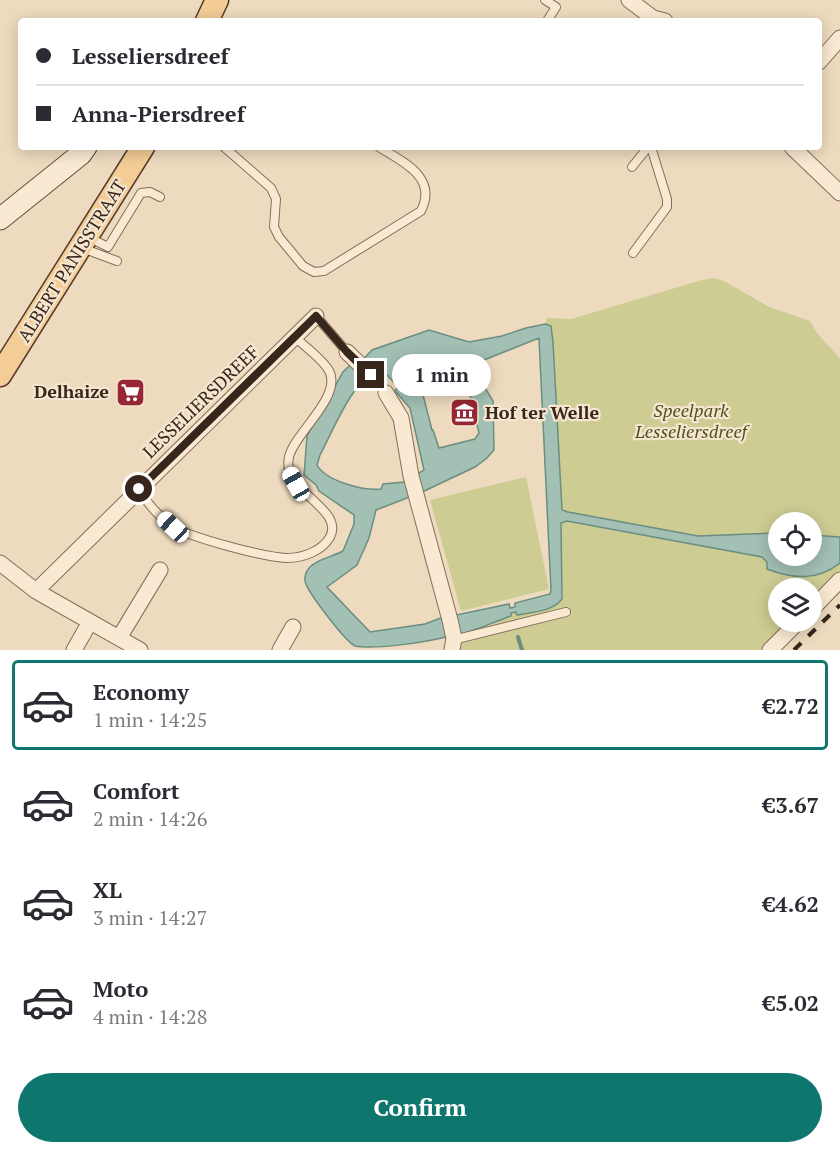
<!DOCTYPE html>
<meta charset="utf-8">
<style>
:root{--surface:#fff;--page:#f2f2f3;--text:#2b2b33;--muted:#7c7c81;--line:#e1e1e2;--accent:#0f766e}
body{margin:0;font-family:"PT Serif",serif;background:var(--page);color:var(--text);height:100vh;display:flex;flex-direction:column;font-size:22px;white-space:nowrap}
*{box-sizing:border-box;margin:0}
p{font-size:20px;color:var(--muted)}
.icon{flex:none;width:33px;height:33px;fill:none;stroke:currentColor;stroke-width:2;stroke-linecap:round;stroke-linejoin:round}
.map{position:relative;height:650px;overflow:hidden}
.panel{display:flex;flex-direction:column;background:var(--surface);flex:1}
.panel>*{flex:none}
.hud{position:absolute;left:18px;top:18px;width:804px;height:132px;border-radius:6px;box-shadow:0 3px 15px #0003;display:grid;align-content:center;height:132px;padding:0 18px;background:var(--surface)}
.fabs{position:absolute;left:768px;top:512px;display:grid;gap:12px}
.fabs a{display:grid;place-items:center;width:54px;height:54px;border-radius:50%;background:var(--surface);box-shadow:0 3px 15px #0003;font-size:30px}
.end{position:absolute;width:27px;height:27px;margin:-14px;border:8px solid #36261c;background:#fff;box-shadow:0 0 0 3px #fff}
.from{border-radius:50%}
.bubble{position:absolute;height:42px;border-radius:21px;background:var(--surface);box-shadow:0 3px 15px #0003;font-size:20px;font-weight:700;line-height:42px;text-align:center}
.car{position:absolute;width:18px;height:36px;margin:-18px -9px;border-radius:8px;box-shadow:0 0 4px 2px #0007;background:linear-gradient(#fff 24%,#345 0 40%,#fff 0 76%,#345 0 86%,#fff 0)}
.hud b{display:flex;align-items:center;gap:21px;height:57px;font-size:22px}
.hud b+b{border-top:2px solid var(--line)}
.hud i{width:15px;height:15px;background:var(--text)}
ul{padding:10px 0 0;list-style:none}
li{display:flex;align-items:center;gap:18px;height:90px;margin:0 12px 9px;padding:0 6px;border:3px solid transparent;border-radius:6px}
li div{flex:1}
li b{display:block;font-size:22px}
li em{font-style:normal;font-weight:700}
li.current{border-color:var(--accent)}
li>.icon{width:54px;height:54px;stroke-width:1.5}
.primary-button{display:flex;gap:12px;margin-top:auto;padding:12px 18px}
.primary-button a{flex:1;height:69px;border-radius:36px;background:var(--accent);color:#fff;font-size:24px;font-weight:700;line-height:69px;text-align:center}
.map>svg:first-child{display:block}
.green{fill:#cccc93;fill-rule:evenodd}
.water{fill:#a2c0b4;stroke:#6a8e81;stroke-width:1.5;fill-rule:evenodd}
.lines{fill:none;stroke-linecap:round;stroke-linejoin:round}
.stream{stroke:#6a8e81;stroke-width:4}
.lane-casing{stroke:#876c57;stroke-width:10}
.street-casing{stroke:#876c57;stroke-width:17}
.secondary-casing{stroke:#694d3b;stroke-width:23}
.primary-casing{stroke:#553a2c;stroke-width:25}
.lane{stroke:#f9e9d2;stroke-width:8}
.street{stroke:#f9e9d2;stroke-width:15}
.secondary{stroke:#f9e9d2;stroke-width:21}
.primary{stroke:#f3cc96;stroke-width:22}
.rail{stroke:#36261c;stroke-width:4;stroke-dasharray:10 10;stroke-linecap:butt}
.route{stroke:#36261c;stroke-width:8}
.labels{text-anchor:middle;stroke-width:4.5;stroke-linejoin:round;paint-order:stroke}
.street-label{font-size:18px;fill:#36261c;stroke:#f6e6cf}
.poi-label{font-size:18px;font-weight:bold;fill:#36261c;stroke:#f6e6cf;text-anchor:end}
.park-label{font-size:18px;font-style:italic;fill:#4c5322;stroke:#f6e6cf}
</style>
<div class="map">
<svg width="840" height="650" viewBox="0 0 840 650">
<rect width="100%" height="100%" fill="#eedbbf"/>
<path class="green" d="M715,278L724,281L769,307L810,321C816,335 830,346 840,359V572L812,601V588H778V621H792L763,650H456L460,634C478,630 493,622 511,616L510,613L516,612L517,615L550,608L561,504L551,326L545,324L547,318L571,319L702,280ZM778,522H812V555H778Z
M526,477L549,589L461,611L430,500Z"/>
<path class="water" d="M545,324L551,326L553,342L562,510L568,512L698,536L778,533V555H812V535L840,537V563C817,581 793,579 767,569V562L762,557L567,521L561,523L562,599C552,612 532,612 517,615L516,612L511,613V616C493,622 478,630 460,634L456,615L509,604L510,608L515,607V603L550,594L551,590L539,338L479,362L485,388L493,401L494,450L487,458L475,467L420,493L376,510L369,538L357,565L327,587L370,632L425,624L443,617L446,637C426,642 374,650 355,646C345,641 310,595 306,584C304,580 305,574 307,571C313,560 332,557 343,551L354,524V515L319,491L316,485L304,475L307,436L343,372L350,365L356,367L372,350L429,330L469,342L502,336L526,328ZM379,371L386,374L398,387L395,391L410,408L424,470L416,475V481L383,484L381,489C363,491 326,481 317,465L320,455C332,433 354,376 379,371ZM459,380L460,385L463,384L468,387L479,433L475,439L439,448L433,430H432L422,391Z"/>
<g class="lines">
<path class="stream" d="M518,637L522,650"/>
<defs>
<path id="lane" d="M545,0L556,7L547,21
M224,147L271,188L276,199L274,227L279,237L303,266L314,272L324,271L421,211C438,177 403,162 379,147
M632,167L648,147
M88,237L108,247L141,193L150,192L160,197
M82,248L117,261
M633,253L667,207V199L651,147
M316,316L347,352
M139,489C147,503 159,517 173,526C190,538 265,557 287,558C303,558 322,551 330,537C345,508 281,492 289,457C294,433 345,395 328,369C320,357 305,347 295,337
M453,640L566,612"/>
<path id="street" d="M629,0L653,18L665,21
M819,62L840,38
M792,147L840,193
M347,352L372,376
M386,393L401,418L411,476L450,620L454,638L452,650
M0,563L36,591L140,650
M36,591L316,316
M812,609L840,580
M119,638L160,570
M74,650L90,622
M280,650L293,627
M770,650L799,621"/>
<path id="secondary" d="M0,219L81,154L86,147"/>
<path id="primary" d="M207,21L217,0
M0,375L143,147"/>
</defs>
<use href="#lane" class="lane-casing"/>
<use href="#street" class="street-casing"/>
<use href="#secondary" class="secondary-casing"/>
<use href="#primary" class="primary-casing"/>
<use href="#lane" class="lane"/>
<use href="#street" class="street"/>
<use href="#secondary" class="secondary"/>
<use href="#primary" class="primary"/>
<path class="rail" d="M794,650L840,605"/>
</g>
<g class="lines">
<path class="route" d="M139,489L316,316L347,352L371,375"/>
</g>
<defs>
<symbol id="supermarket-square" viewBox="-11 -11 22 22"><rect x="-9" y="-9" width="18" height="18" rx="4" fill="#972734" stroke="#f6e6cf"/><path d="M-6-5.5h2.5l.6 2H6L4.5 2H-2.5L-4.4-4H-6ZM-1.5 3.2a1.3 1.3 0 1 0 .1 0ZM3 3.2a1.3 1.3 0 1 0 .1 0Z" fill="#fff"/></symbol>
<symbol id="museum-square" viewBox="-11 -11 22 22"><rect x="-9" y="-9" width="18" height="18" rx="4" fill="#972734" stroke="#f6e6cf"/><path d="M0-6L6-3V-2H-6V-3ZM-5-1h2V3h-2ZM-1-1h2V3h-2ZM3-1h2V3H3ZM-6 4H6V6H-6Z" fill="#fff"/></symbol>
</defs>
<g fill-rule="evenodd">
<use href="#supermarket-square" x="114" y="376" width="33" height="33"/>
<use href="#museum-square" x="448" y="396" width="33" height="33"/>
</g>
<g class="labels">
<g class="street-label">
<text transform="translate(72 261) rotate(-58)" y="6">ALBERT PANISSTRAAT</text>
<text transform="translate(201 402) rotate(-44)" y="6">LESSELIERSDREEF</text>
</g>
<g class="poi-label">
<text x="109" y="398">Delhaize</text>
<text x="485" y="419" text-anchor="start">Hof ter Welle</text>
</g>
<g class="park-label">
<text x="691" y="417">Speelpark<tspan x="691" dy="21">Lesseliersdreef</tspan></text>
</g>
</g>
</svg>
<div class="fabs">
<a><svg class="icon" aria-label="locate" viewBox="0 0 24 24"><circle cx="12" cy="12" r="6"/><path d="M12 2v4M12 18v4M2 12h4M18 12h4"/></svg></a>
<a><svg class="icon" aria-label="layers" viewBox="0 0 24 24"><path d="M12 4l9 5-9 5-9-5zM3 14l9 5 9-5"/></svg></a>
</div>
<i class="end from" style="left:139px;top:489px"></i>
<i class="end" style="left:371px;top:375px"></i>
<div class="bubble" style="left:392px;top:354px;width:99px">1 min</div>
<i class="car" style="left:296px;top:484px;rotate:331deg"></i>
<i class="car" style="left:173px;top:527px;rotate:313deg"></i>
<div class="hud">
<b><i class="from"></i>Lesseliersdreef</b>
<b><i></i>Anna-Piersdreef</b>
</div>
</div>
<section class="panel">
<ul>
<li class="current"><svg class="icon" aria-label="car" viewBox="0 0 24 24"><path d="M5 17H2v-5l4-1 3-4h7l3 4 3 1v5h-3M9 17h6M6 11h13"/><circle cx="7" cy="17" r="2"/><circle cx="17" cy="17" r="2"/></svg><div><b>Economy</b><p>1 min · 14:25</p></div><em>€2.72</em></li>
<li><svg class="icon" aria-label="car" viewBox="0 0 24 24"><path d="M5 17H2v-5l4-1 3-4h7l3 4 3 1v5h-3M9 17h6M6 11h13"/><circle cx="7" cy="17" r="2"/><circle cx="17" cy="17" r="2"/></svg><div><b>Comfort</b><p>2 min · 14:26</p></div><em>€3.67</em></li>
<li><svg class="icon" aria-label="car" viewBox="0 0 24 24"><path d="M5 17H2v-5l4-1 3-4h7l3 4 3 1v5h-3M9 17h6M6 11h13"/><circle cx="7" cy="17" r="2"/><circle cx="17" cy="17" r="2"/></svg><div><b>XL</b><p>3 min · 14:27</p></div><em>€4.62</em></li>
<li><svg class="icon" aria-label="car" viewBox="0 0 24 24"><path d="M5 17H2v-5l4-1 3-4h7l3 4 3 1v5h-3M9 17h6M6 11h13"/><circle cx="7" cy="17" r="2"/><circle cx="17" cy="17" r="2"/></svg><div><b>Moto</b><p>4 min · 14:28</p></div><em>€5.02</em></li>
</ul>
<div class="primary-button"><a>Confirm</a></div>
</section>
